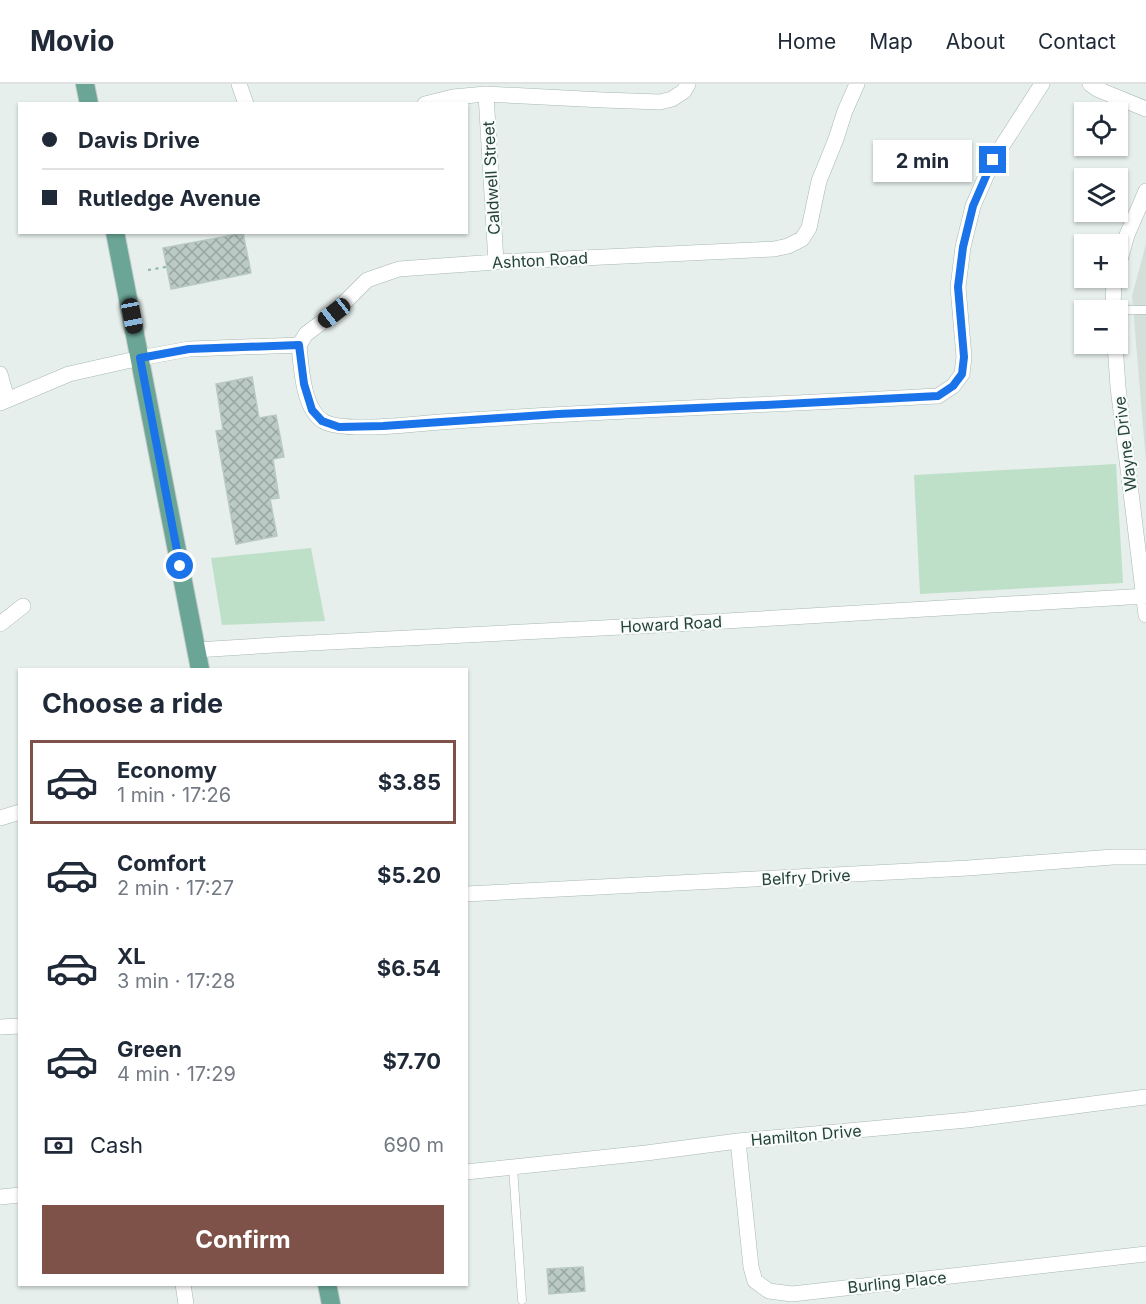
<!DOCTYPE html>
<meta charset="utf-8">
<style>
:root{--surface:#fff;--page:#f2f2f3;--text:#1f2937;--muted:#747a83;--line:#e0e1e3;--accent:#7f5249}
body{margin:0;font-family:Inter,sans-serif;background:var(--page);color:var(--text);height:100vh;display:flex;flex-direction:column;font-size:22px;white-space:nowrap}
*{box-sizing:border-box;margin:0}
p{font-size:20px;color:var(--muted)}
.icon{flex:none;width:33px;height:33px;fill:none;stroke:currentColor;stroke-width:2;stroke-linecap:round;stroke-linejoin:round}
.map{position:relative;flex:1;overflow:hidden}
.sheet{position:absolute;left:18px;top:584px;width:450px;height:618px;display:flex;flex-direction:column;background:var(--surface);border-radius:0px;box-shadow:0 2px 4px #0004}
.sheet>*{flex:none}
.top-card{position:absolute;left:18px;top:18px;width:450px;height:132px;border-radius:0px;box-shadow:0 2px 4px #0004;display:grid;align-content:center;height:132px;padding:0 24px;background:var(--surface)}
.tools{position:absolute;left:1074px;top:18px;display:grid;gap:12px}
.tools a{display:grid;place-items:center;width:54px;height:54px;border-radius:0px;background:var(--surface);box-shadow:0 2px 4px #0004;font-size:30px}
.end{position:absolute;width:27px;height:27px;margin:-14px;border:8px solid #1a73e8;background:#fff;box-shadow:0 0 0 3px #fff}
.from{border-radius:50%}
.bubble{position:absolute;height:42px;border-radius:0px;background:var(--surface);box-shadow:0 2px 4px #0004;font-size:20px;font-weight:700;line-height:42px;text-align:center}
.car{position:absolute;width:18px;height:36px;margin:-18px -9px;border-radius:8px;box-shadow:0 0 4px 2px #0007;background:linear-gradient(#222 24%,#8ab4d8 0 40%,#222 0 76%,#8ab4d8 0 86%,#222 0)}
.top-card b{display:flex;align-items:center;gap:21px;height:57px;font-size:22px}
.top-card b+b{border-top:2px solid var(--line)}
.top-card i{width:15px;height:15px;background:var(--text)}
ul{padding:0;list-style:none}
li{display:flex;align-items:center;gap:18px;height:84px;margin:0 12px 9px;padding:0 12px;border:3px solid transparent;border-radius:0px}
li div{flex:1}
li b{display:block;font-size:22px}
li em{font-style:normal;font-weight:700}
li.active{border-color:var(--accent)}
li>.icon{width:54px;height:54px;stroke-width:1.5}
h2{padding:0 24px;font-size:27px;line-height:72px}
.pay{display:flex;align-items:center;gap:15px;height:66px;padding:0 24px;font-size:22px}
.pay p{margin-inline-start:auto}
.primary-button{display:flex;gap:12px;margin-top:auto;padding:12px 24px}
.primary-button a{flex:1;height:69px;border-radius:0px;background:var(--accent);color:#fff;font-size:24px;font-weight:700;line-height:69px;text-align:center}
header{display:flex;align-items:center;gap:36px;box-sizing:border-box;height:84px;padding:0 30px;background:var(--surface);border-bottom:2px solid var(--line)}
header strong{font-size:28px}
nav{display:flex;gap:33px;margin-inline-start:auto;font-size:21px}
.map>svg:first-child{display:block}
.built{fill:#d4dfda}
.park{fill:#bfe0c8}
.building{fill:url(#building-cross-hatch);stroke:#b8c9c2;stroke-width:1.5}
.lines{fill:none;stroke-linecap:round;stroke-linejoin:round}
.service-casing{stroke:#a8b8b2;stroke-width:9}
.minor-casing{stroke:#a8b8b2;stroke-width:16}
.primary-casing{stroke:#c2cac8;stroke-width:20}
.path{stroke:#86b3a5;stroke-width:2;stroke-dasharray:3 4.5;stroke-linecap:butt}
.service{stroke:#fff;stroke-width:8}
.minor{stroke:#fff;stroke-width:15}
.primary{stroke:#6aa596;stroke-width:18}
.route{stroke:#1a73e8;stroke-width:8}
.labels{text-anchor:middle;stroke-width:4.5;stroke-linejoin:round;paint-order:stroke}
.street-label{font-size:16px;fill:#24423a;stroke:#f7fbf9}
</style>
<header>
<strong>Movio</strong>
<nav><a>Home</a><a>Map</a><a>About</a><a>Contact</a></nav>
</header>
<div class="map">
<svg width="1146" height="1220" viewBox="0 0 1146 1220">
<defs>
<pattern id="building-cross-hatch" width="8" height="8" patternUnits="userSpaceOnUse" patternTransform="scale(1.5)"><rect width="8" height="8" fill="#bbcac4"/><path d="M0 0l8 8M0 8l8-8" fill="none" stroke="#98a6a0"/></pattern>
</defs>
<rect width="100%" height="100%" fill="#e6efeb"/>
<path class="built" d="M1146,160V378L1132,212Z"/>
<path class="park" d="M1116,380L1123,499L920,510L914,391Z
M311,464L325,537L222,541L211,474Z"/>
<path class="building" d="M243,149L251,189L171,205L163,164Z
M252,293L259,334L276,331L284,373L273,375L279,414L270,415L277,452L236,460L216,347L223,346L216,300Z
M583,1183L585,1207L549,1210L547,1185Z"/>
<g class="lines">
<defs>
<path id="service" d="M1113,226H1146
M513,1083L522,1216"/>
<path id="minor" d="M239,0L246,20
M1090,0L1097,5L1146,25
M486,10L496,178
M425,20L453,13L486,10L603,16L660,18L672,15L684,7L688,0
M1118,183L1127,151L1146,107
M1113,226L1114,194
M1115,260L1118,303L1146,531
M299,261C301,282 303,325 323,337C342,349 414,340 440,338C606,326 772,321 938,312L953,302L962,290L964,273L958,203L963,163L973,122L993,76L1042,0
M299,261L306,250L334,229L367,196L399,185L496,178L774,165L788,162L802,155L809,144L819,97L836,55L845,27L857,0
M0,290L7,315
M0,319L69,290L140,274L189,265L299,261
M0,540L23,522
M196,566L291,560L641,542L1146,512
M0,734L20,728
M466,810L968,784L1113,773H1146
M0,943L20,942
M738,1057L751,1183L755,1197L769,1207L792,1210L1146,1170
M466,1088L646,1069L738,1057L967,1036L1146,1013
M0,1113L20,1111
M183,1200L186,1220"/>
<path id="primary" d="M85,0L89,20
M115,148L200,585
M327,1200L331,1220"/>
</defs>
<use href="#service" class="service-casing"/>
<use href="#minor" class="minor-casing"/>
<use href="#primary" class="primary-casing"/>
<path class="path" d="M148,186L166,183"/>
<use href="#service" class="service"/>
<use href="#minor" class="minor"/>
<use href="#primary" class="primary"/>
</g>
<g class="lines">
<path class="route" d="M180,482L140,274L189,265L299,261L304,300L312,326L322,337L339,343L383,342L558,330L766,321L938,312L953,302L962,290L964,273L958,203L963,163L973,122L993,76"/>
</g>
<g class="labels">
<g class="street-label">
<text transform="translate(491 94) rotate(-93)" y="6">Caldwell Street</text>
<text transform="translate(540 176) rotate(-3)" y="6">Ashton Road</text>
<text transform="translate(1125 360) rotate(-97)" y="6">Wayne Drive</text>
<text transform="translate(671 540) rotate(-3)" y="6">Howard Road</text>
<text transform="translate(806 793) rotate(-3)" y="6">Belfry Drive</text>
<text transform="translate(806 1051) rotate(-5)" y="6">Hamilton Drive</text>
<text transform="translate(897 1198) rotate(-6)" y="6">Burling Place</text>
</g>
</g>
</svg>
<div class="tools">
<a><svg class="icon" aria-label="locate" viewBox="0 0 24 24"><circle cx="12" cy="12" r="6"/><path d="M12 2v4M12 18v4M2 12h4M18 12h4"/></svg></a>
<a><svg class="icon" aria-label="layers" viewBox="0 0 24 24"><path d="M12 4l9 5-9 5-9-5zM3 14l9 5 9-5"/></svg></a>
<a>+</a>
<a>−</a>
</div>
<i class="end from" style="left:180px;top:482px"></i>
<i class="end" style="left:993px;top:76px"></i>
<div class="bubble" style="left:873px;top:56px;width:99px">2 min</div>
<i class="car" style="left:334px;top:229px;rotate:232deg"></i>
<i class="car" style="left:132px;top:232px;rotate:169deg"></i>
<div class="top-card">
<b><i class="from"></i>Davis Drive</b>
<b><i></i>Rutledge Avenue</b>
</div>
<section class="sheet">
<h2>Choose a ride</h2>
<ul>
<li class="active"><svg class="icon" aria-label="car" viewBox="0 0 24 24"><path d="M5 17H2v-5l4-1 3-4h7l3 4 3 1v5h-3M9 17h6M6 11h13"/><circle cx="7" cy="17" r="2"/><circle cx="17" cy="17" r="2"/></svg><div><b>Economy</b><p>1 min · 17:26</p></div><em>$3.85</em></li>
<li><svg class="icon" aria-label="car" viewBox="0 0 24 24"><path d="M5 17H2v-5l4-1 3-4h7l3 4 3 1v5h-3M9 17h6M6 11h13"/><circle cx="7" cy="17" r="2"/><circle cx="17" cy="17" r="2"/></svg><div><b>Comfort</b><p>2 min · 17:27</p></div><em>$5.20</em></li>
<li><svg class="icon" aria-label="car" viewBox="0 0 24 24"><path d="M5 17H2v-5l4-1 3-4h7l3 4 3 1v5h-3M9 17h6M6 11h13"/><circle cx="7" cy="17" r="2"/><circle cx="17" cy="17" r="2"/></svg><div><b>XL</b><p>3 min · 17:28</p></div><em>$6.54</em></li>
<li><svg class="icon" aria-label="car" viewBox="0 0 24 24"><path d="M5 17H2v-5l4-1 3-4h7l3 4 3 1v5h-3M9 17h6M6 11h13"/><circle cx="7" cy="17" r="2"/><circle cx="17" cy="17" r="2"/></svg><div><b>Green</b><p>4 min · 17:29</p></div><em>$7.70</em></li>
</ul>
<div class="pay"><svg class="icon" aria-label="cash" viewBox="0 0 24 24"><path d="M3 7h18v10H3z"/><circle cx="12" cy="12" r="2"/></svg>Cash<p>690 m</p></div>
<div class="primary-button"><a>Confirm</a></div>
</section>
</div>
